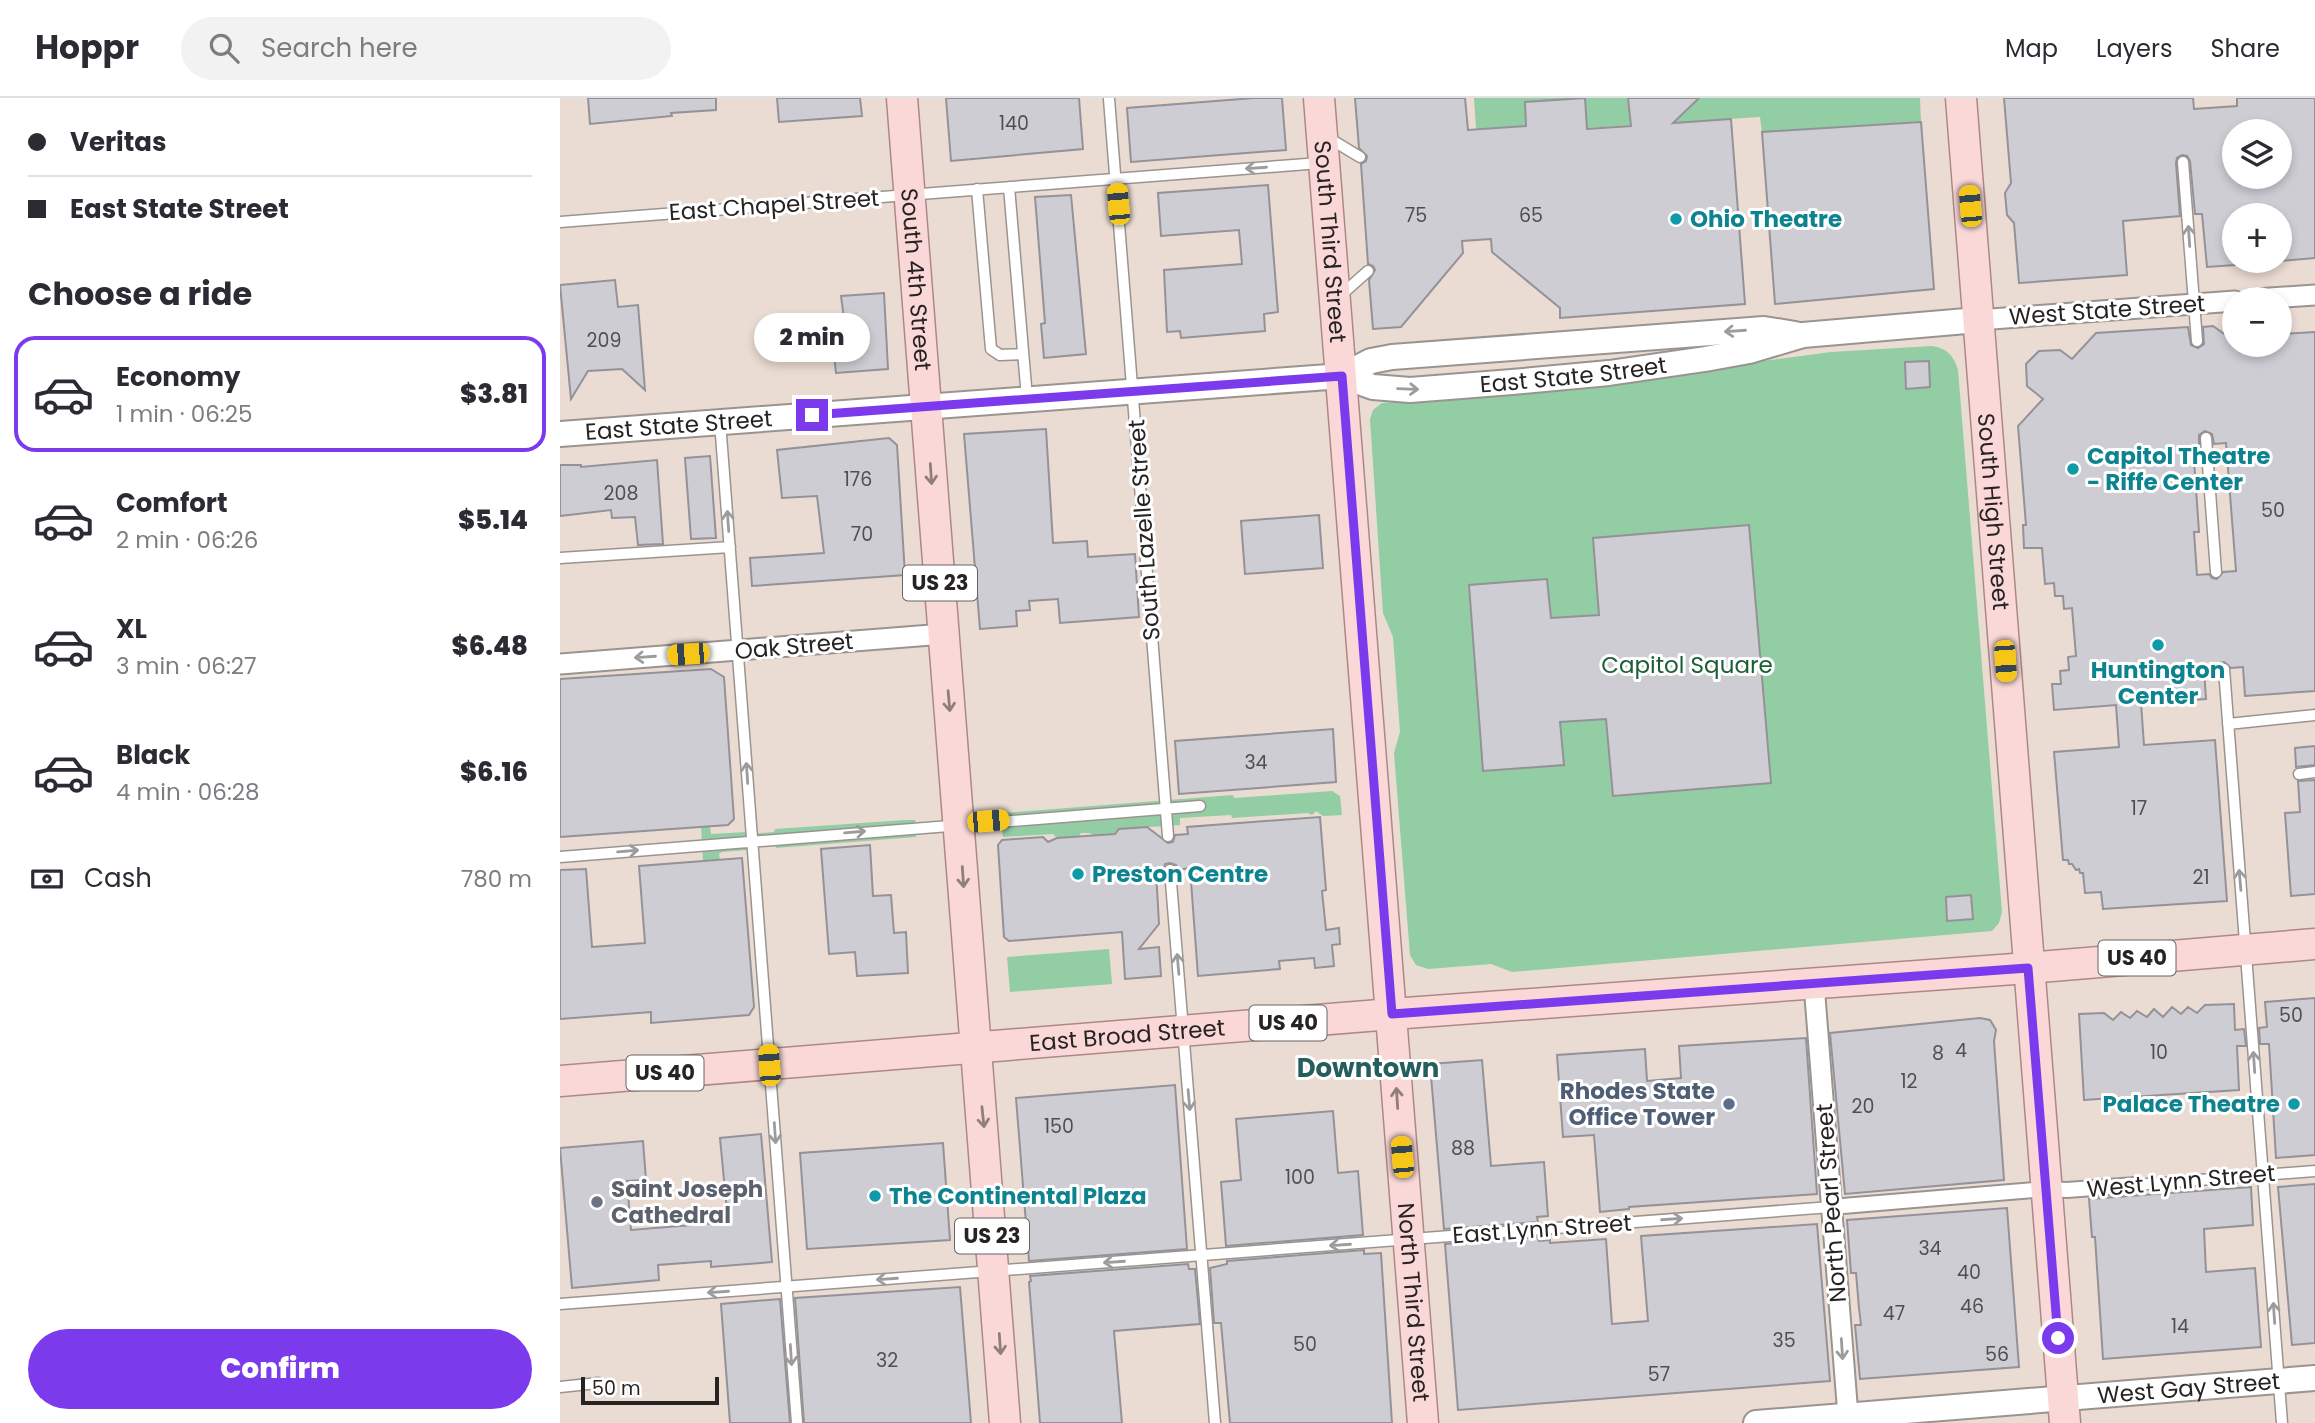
<!DOCTYPE html>
<meta charset="utf-8">
<style>
:root{--surface:#fff;--page:#f2f2f3;--text:#2b2b33;--muted:#7c7c81;--line:#e1e1e2;--accent:#7c3aed}
body{margin:0;font-family:Poppins,sans-serif;background:var(--page);color:var(--text);height:100vh;display:flex;flex-direction:column;font-size:26px;white-space:nowrap}
*{box-sizing:border-box;margin:0}
p{font-size:23px;color:var(--muted)}
.icon{flex:none;width:38px;height:38px;fill:none;stroke:currentColor;stroke-width:2;stroke-linecap:round;stroke-linejoin:round}
.map{position:relative;flex:1;overflow:hidden}
.sheet{display:flex;flex-direction:column;background:var(--surface);width:560px}
.sheet>*{flex:none}
.hud{display:grid;align-content:center;height:154px;padding:0 28px;background:var(--surface)}
.fabs{position:absolute;left:1662px;top:21px;display:grid;gap:14px}
.fabs a{display:grid;place-items:center;width:70px;height:70px;border-radius:50%;background:var(--surface);box-shadow:0 4px 10px #0003;font-size:35px}
.scale{position:absolute;left:21px;bottom:18px;width:138px;box-sizing:border-box;padding-left:7px;border:4px solid #262322;border-top:0;font-size:19px;line-height:24px;white-space:nowrap;color:#262322;-webkit-text-stroke:5px #fff;paint-order:stroke}
.end{position:absolute;width:32px;height:32px;margin:-16px;border:9px solid #7c3aed;background:#fff;box-shadow:0 0 0 4px #fff}
.from{border-radius:50%}
.bubble{position:absolute;height:49px;border-radius:24px;background:var(--surface);box-shadow:0 4px 10px #0003;font-size:23px;font-weight:800;line-height:49px;text-align:center}
.car{position:absolute;width:21px;height:42px;margin:-21px -10px;border-radius:9px;box-shadow:0 0 5px 2px #0007;background:linear-gradient(#f5c518 24%,#345 0 40%,#f5c518 0 76%,#345 0 86%,#f5c518 0)}
.hud b{display:flex;align-items:center;gap:24px;height:66px;font-size:26px}
.hud b+b{border-top:2px solid var(--line)}
.hud i{width:18px;height:18px;background:var(--text)}
ul{padding:0;list-style:none}
li{display:flex;align-items:center;gap:21px;height:116px;margin:0 14px 10px;padding:0 14px;border:4px solid transparent;border-radius:21px}
li div{flex:1}
li b{display:block;font-size:26px}
li em{font-style:normal;font-weight:800}
li.current{border-color:var(--accent)}
li>.icon{width:63px;height:63px;stroke-width:1.5}
h2{padding:0 28px;font-size:32px;line-height:84px}
.pay{display:flex;align-items:center;gap:18px;height:77px;padding:0 28px;font-size:26px}
.pay p{margin-inline-start:auto}
.cta{display:flex;gap:14px;margin-top:auto;padding:14px 28px}
.cta a{flex:1;height:80px;border-radius:42px;background:var(--accent);color:#fff;font-size:28px;font-weight:800;line-height:80px;text-align:center}
header{display:flex;align-items:center;gap:42px;box-sizing:border-box;height:98px;padding:0 35px;background:var(--surface);border-bottom:2px solid var(--line)}
header strong{font-size:33px}
nav{display:flex;gap:38px;margin-inline-start:auto;font-size:24px}
.search{width:490px;height:63px;background:var(--page);display:flex;align-items:center;gap:18px;box-sizing:border-box;padding:0 24px;border-radius:38px;color:var(--muted);font-size:26px}
main{display:flex;flex:1;min-height:0}
.map>svg:first-child{display:block}
.built{fill:#eadcd3;fill-rule:evenodd}
.green{fill:#92cda3}
.building{fill:#cfcdd4;stroke:#949298;stroke-width:2;fill-rule:evenodd}
.lines{fill:none;stroke-linecap:round;stroke-linejoin:round}
.service-casing{stroke:#9a9490;stroke-width:13}
.pedestrian-casing{stroke:#9a9490;stroke-width:18}
.minor-casing{stroke:#9a9490;stroke-width:23}
.tertiary-casing{stroke:#9a9490;stroke-width:28}
.primary-casing{stroke:#ad8886;stroke-width:33}
.service{stroke:#fff;stroke-width:10}
.pedestrian{stroke:#fff;stroke-width:14}
.minor{stroke:#fff;stroke-width:19}
.tertiary{stroke:#fff;stroke-width:24}
.primary{stroke:#fad8d7;stroke-width:30}
.oneway{stroke:#9d9c9c}
.oneway2{stroke:#907e7c}
.route{stroke:#7c3aed;stroke-width:9}
.culture-dot{fill:#0f9aa8;stroke:#fff;stroke-width:2.5}
.service-dot{fill:#5c6f8a;stroke:#fff;stroke-width:2.5}
.worship-dot{fill:#6b7280;stroke:#fff;stroke-width:2.5}
.labels{text-anchor:middle;stroke-width:6;stroke-linejoin:round;paint-order:stroke}
.number-label{font-size:19px;fill:#504e4e}
.shield{fill:#fff;stroke:#676564;stroke-width:2}
.shield-label{font-size:21px;font-weight:bold;fill:#262322}
.street-label{font-size:23px;fill:#262322;stroke:#fff}
.culture-label{font-size:23px;font-weight:bold;fill:#0d838f;stroke:#fff;text-anchor:start}
.park-label{font-size:23px;fill:#1c5e36;stroke:#fff}
.service-label{font-size:23px;font-weight:bold;fill:#4e5e75;stroke:#fff;text-anchor:end}
.worship-label{font-size:23px;font-weight:bold;fill:#5b616d;stroke:#fff;text-anchor:start}
.quarter-label{font-size:26px;font-weight:bold;fill:#245e5d;stroke:#fff}
</style>
<header>
<strong>Hoppr</strong>
<div class="search"><svg class="icon" aria-label="search" viewBox="0 0 24 24"><circle cx="10" cy="10" r="6"/><path d="M15 15l6 6"/></svg>Search here</div>
<nav><a>Map</a><a>Layers</a><a>Share</a></nav>
</header>
<main>
<section class="sheet">
<div class="hud">
<b><i class="from"></i>Veritas</b>
<b><i></i>East State Street</b>
</div>
<h2>Choose a ride</h2>
<ul>
<li class="current"><svg class="icon" aria-label="car" viewBox="0 0 24 24"><path d="M5 17H2v-5l4-1 3-4h7l3 4 3 1v5h-3M9 17h6M6 11h13"/><circle cx="7" cy="17" r="2"/><circle cx="17" cy="17" r="2"/></svg><div><b>Economy</b><p>1 min · 06:25</p></div><em>$3.81</em></li>
<li><svg class="icon" aria-label="car" viewBox="0 0 24 24"><path d="M5 17H2v-5l4-1 3-4h7l3 4 3 1v5h-3M9 17h6M6 11h13"/><circle cx="7" cy="17" r="2"/><circle cx="17" cy="17" r="2"/></svg><div><b>Comfort</b><p>2 min · 06:26</p></div><em>$5.14</em></li>
<li><svg class="icon" aria-label="car" viewBox="0 0 24 24"><path d="M5 17H2v-5l4-1 3-4h7l3 4 3 1v5h-3M9 17h6M6 11h13"/><circle cx="7" cy="17" r="2"/><circle cx="17" cy="17" r="2"/></svg><div><b>XL</b><p>3 min · 06:27</p></div><em>$6.48</em></li>
<li><svg class="icon" aria-label="car" viewBox="0 0 24 24"><path d="M5 17H2v-5l4-1 3-4h7l3 4 3 1v5h-3M9 17h6M6 11h13"/><circle cx="7" cy="17" r="2"/><circle cx="17" cy="17" r="2"/></svg><div><b>Black</b><p>4 min · 06:28</p></div><em>$6.16</em></li>
</ul>
<div class="pay"><svg class="icon" aria-label="cash" viewBox="0 0 24 24"><path d="M3 7h18v10H3z"/><circle cx="12" cy="12" r="2"/></svg>Cash<p>780 m</p></div>
<div class="cta"><a>Confirm</a></div>
</section>
<div class="map">
<svg width="1755" height="1325" viewBox="0 0 1755 1325">
<rect width="100%" height="100%" fill="#f0e9e5"/>
<path class="built" d="M0,0H1755V1325H0ZM1675,33H1720V79H1675ZM1675,117H1720V163H1675ZM1675,201H1720V247H1675Z"/>
<path class="green" d="M914,0H1023L965,4L966,28L916,31Z
M1025,0H1360L1361,24L1202,34L1200,19L1027,30Z
M1372,248C1387,250 1394,258 1398,272L1442,814L1439,825L1432,833L952,874L931,866L868,871L856,867L850,857L834,655L840,634L833,539L823,515L810,321L813,312L822,305L1009,289L1271,254Z
M772,693L780,698L782,717L763,718L756,713L752,717L748,715L672,720L671,717L620,720V727L559,731L555,736L534,737L529,735H521L519,738L497,740L493,736L443,739L442,731L364,736L356,737V739L216,750V748L187,750V752L162,754L159,756L160,762L143,763L141,729L150,728L151,736L186,734L187,736L214,734L215,731L345,722H355L356,726L441,720L442,715L673,697L674,700Z
M549,851L552,886L450,894L447,859Z"/>
<path class="building" d="M28,0H156V12L111,15L112,18L30,26Z
M217,0H300L302,18L219,24Z
M386,0H519L523,51L391,63Z
M694,0H722L726,52L571,64L567,10Z
M795,0H905L908,32L966,28L965,4L1025,0L1027,31L1071,28L1068,0H1139L1113,25L1171,21L1185,206L1000,220V210L932,154L931,141L902,143L903,155L841,229L813,231L809,182L815,172L813,168L808,166L801,66L806,63L807,58L799,50Z
M1444,0H1633L1634,11L1677,8V0H1755V160L1720,163V117H1675V167L1647,169L1642,116H1635L1630,63L1627,58L1622,57L1617,60L1616,65L1620,118L1563,123L1567,177L1459,185L1454,125L1447,117L1445,95L1451,85ZM1675,33H1720V79H1675Z
M1361,24L1374,191L1215,206L1202,34Z
M708,87L718,214L704,216L705,233L621,240L620,233L607,234L604,172L682,166L679,132L601,138L598,95Z
M511,97L526,256L484,260L481,226L485,225L475,99Z
M55,182L58,209L78,207L85,292L62,271L28,273L11,301L0,187Z
M324,195L328,271L276,275L270,221H284L281,198Z
M1653,228L1670,240H1675V247H1720V236L1755,234V593L1685,598L1683,569L1671,570L1664,564L1659,565L1657,571L1644,572L1646,601L1581,605L1584,647L1655,642L1667,803L1543,811L1541,794L1525,795L1523,775H1520L1519,771L1516,772L1512,766H1509L1508,762H1503L1494,654L1559,649L1556,607L1494,612L1492,586H1501L1500,573L1509,572L1508,559L1516,558L1512,510L1504,511L1503,498H1495L1494,485L1485,486L1482,450H1464L1463,427H1466L1458,328L1483,301L1467,288L1466,266L1479,253L1500,252L1512,261L1536,235L1628,229L1631,247L1638,250L1644,246L1643,229ZM1645,333L1652,336L1654,346L1666,345L1676,473L1663,474L1657,481L1652,480L1649,476L1637,477L1634,434H1639L1633,348L1639,347V337Z
M1369,263L1370,289L1346,291L1345,264Z
M486,331L493,445L527,443L528,459L575,456L579,519L500,525L498,501L469,503L470,512L456,513L457,528L420,531L404,336Z
M329,340L337,347L345,477L192,488L190,460L264,455L257,398L222,400L217,352Z
M150,358L156,440L131,441L125,360Z
M97,362L103,446L78,447L75,419L52,420L51,412L0,418V367H21V369Z
M759,417L763,470L685,476L681,423Z
M1189,427L1211,685L1053,698L1046,621L1000,624L1004,667L923,673L909,487L987,481L991,520L1039,517L1033,440Z
M151,571L164,579L174,721L168,727L0,739V581Z
M773,631L776,684L619,696L615,643Z
M1755,648V667L1736,669L1735,650Z
M1755,682V796L1731,798L1725,715L1740,714L1738,683Z
M760,719L766,792L762,793L766,832L779,830L780,846L772,847L774,868L755,870L754,860L719,863L720,871L638,878L630,770L617,772L616,767L610,765L605,766L603,773H596L599,826L579,851L599,849L601,878L565,881L562,834L449,843L444,839L438,747L442,742L483,739L488,744L497,740L555,736L559,731L587,729L608,745L613,744L615,737L628,736L627,729Z
M310,747L313,798L331,797L334,835L346,834L348,875L297,878L295,854L269,856L261,751Z
M182,760L194,909L189,917L91,925V914L0,921V772L26,771L32,849L85,845L79,768Z
M1411,797L1413,821L1387,823L1386,799Z
M1755,900V1057L1716,1060L1709,946H1700L1699,930L1707,929L1705,904Z
M1674,906L1675,932L1684,931L1686,948H1677L1679,992L1524,1002L1519,916L1544,915L1553,922L1561,914L1570,920L1577,913L1587,919L1594,911L1603,919L1612,909L1621,916L1628,909L1637,915L1645,907Z
M1420,920L1430,922L1436,932L1434,943L1444,1082L1285,1096L1270,935Z
M1246,940L1257,1096L1069,1109V1111L1040,1114L1034,1037L1003,1039L997,957L1085,951L1087,983L1121,980L1119,948Z
M922,962L931,1068L984,1064L988,1118L977,1119L978,1124L884,1131L870,966Z
M615,987L627,1151L469,1163L456,1000Z
M773,1013L778,1075L798,1073L803,1137L666,1148L661,1084L681,1082L676,1021Z
M201,1036L212,1164L151,1169V1163L98,1167L99,1182L12,1190L0,1050L83,1043L86,1082L67,1083L71,1132L168,1124L160,1040Z
M383,1045L390,1142L247,1151L240,1055Z
M1755,1086V1245L1732,1247L1718,1089Z
M1691,1089L1693,1127L1644,1131L1646,1174L1695,1170L1701,1249L1543,1261L1535,1139H1532L1529,1101Z
M1447,1110L1459,1269L1300,1281L1295,1227H1301L1299,1210L1296,1175H1291L1287,1122Z
M1257,1126L1270,1283L898,1312L885,1146L978,1139L979,1143L990,1142V1145L1046,1141L1052,1226L1088,1223L1081,1138Z
M804,1152V1156L821,1155L832,1325H670L661,1225H654L650,1170L667,1166V1163Z
M628,1166L629,1171H635L640,1226L554,1233L562,1325H480L469,1184L471,1183L470,1178Z
M400,1189L411,1325H244L235,1200Z
M220,1201L230,1325H170L161,1206Z"/>
<g class="lines">
<defs>
<path id="service" d="M549,1L608,738
M767,39L800,59
M1623,64L1637,243
M449,89L467,300
M417,91L431,251L440,257L463,256
M0,124L760,65
M781,197L808,173
M160,324L237,1325
M1646,340L1656,474
M0,460L170,449
M1664,571L1722,1325
M1668,626L1755,617
M1739,676L1755,674
M0,759L640,708
M610,772L655,1325
M1575,1087L1755,1073
M0,1206L1271,1109
M0,1289L38,1285"/>
<path id="pedestrian" d="M1271,1109L1486,1091L1507,1092L1575,1087"/>
<path id="minor" d="M1694,201L1755,197
M1418,222L1675,203
M0,566L384,536
M1254,886L1288,1318"/>
<g id="tertiary">
<path d="M782,278L811,263L832,259L1204,231L1235,236"/>
<path id="s1" d="M0,336L782,278L813,289L850,292L952,284L1049,275L1145,261L1189,253L1243,237L1418,222"/>
<path id="s2" d="M1196,1325L1755,1280"/>
</g>
<g id="primary">
<path id="s3" d="M342,0L445,1325"/>
<path id="s4" d="M759,0L863,1325"/>
<path id="s5" d="M1401,0L1505,1325"/>
<path id="s6" d="M0,983L832,916L1468,870L1755,846"/>
</g>
</defs>
<use href="#service" class="service-casing"/>
<use href="#pedestrian" class="pedestrian-casing"/>
<use href="#minor" class="minor-casing"/>
<use href="#tertiary" class="tertiary-casing"/>
<use href="#primary" class="primary-casing"/>
<use href="#service" class="service"/>
<use href="#pedestrian" class="pedestrian"/>
<use href="#minor" class="minor"/>
<use href="#tertiary" class="tertiary"/>
<use href="#primary" class="primary"/>
</g>
<defs><path id="oneway-shaft" d="M-6 0H5M1.5-3L5.5 0L1.5 3" fill="none" stroke-width="1.6" stroke-linecap="round" stroke-linejoin="round" transform="scale(1.75)"/></defs>
<g class="oneway">
<use href="#oneway-shaft" transform="translate(696 70) rotate(176)"/>
<use href="#oneway-shaft" transform="translate(1629 138) rotate(-94)"/>
<use href="#oneway-shaft" transform="translate(1175 233) rotate(176)"/>
<use href="#oneway-shaft" transform="translate(848 291) rotate(2)"/>
<use href="#oneway-shaft" transform="translate(168 423) rotate(-94)"/>
<use href="#oneway-shaft" transform="translate(85 559) rotate(176)"/>
<use href="#oneway-shaft" transform="translate(187 675) rotate(-94)"/>
<use href="#oneway-shaft" transform="translate(295 734) rotate(-5)"/>
<use href="#oneway-shaft" transform="translate(68 753) rotate(-5)"/>
<use href="#oneway-shaft" transform="translate(1680 782) rotate(-95)"/>
<use href="#oneway-shaft" transform="translate(618 866) rotate(-95)"/>
<use href="#oneway-shaft" transform="translate(1694 964) rotate(-94)"/>
<use href="#oneway-shaft" transform="translate(629 1002) rotate(85)"/>
<use href="#oneway-shaft" transform="translate(215 1035) rotate(86)"/>
<use href="#oneway-shaft" transform="translate(1112 1121) rotate(-4)"/>
<use href="#oneway-shaft" transform="translate(780 1147) rotate(176)"/>
<use href="#oneway-shaft" transform="translate(554 1164) rotate(176)"/>
<use href="#oneway-shaft" transform="translate(327 1181) rotate(176)"/>
<use href="#oneway-shaft" transform="translate(158 1194) rotate(176)"/>
<use href="#oneway-shaft" transform="translate(1714 1215) rotate(-94)"/>
<use href="#oneway-shaft" transform="translate(1282 1251) rotate(86)"/>
<use href="#oneway-shaft" transform="translate(231 1257) rotate(86)"/>
</g>
<g class="oneway2">
<use href="#oneway-shaft" transform="translate(371 376) rotate(86)"/>
<use href="#oneway-shaft" transform="translate(389 603) rotate(85)"/>
<use href="#oneway-shaft" transform="translate(403 779) rotate(86)"/>
<use href="#oneway-shaft" transform="translate(837 1000) rotate(-94)"/>
<use href="#oneway-shaft" transform="translate(423 1019) rotate(84)"/>
<use href="#oneway-shaft" transform="translate(440 1246) rotate(86)"/>
</g>
<g class="lines">
<path class="route" d="M252,317L782,278L832,916L1468,870L1498,1240"/>
</g>
<g class="culture-dot">
<circle cx="1116" cy="121" r="7"/>
<circle cx="1513" cy="371" r="7"/>
<circle cx="1598" cy="547" r="7"/>
<circle cx="518" cy="776" r="7"/>
<circle cx="1734" cy="1006" r="7"/>
<circle cx="315" cy="1098" r="7"/>
</g>
<circle class="service-dot" cx="1169" cy="1006" r="7"/>
<circle class="worship-dot" cx="37" cy="1104" r="7"/>
<g class="labels">
<g class="number-label">
<text x="454" y="32">140</text>
<text x="856" y="124">75</text>
<text x="971" y="124">65</text>
<text x="44" y="249">209</text>
<text x="298" y="388">176</text>
<text x="61" y="402">208</text>
<text x="1713" y="419">50</text>
<text x="302" y="443">70</text>
<text x="696" y="671">34</text>
<text x="1579" y="717">17</text>
<text x="1641" y="786">21</text>
<text x="1731" y="924">50</text>
<text x="1401" y="959">4</text>
<text x="1599" y="961">10</text>
<text x="1378" y="962">8</text>
<text x="1349" y="990">12</text>
<text x="1303" y="1015">20</text>
<text x="499" y="1035">150</text>
<text x="903" y="1057">88</text>
<text x="740" y="1086">100</text>
<text x="1370" y="1157">34</text>
<text x="1409" y="1181">40</text>
<text x="1412" y="1215">46</text>
<text x="1334" y="1222">47</text>
<text x="1620" y="1235">14</text>
<text x="1224" y="1249">35</text>
<text x="745" y="1253">50</text>
<text x="1437" y="1263">56</text>
<text x="327" y="1269">32</text>
<text x="1099" y="1283">57</text>
</g>
<g class="shield">
<rect x="343" y="467.5" width="74" height="35" rx="5"/>
<rect x="1538.5" y="842.5" width="77" height="35" rx="5"/>
<rect x="689.5" y="907.5" width="77" height="35" rx="5"/>
<rect x="66.5" y="957.5" width="77" height="35" rx="5"/>
<rect x="395" y="1120.5" width="74" height="35" rx="5"/>
</g>
<g class="shield-label">
<text x="380" y="492">US 23</text>
<text x="1577" y="867">US 40</text>
<text x="728" y="932">US 40</text>
<text x="105" y="982">US 40</text>
<text x="432" y="1145">US 23</text>
</g>
<g class="street-label">
<text transform="translate(214 107) rotate(-4)" y="8">East Chapel Street</text>
<text dy="8" stroke="none"><textPath href="#s4" startOffset="144">South Third Street</textPath></text>
<text dy="8" stroke="none"><textPath href="#s3" startOffset="182">South 4th Street</textPath></text>
<text transform="translate(1547 212) rotate(-4)" y="8">West State Street</text>
<text dy="8" stroke="none"><textPath href="#s1" startOffset="1018">East State Street</textPath></text>
<text dy="8" stroke="none"><textPath href="#s1" startOffset="119">East State Street</textPath></text>
<text dy="8" stroke="none"><textPath href="#s5" startOffset="415">South High Street</textPath></text>
<text transform="translate(584 432) rotate(-94)" y="8">South Lazelle Street</text>
<text transform="translate(234 548) rotate(-5)" y="8">Oak Street</text>
<text dy="8" stroke="none"><textPath href="#s6" startOffset="569">East Broad Street</textPath></text>
<text transform="translate(1621 1083) rotate(-5)" y="8">West Lynn Street</text>
<text transform="translate(1271 1105) rotate(-94)" y="8">North Pearl Street</text>
<text transform="translate(982 1131) rotate(-4)" y="8">East Lynn Street</text>
<text dy="8" stroke="none"><textPath href="#s4" startOffset="1208">North Third Street</textPath></text>
<text dy="8" stroke="none"><textPath href="#s2" startOffset="434">West Gay Street</textPath></text>
</g>
<g class="culture-label">
<text x="1130" y="129">Ohio Theatre</text>
<text x="1527" y="366">Capitol Theatre<tspan x="1527" dy="26">- Riffe Center</tspan></text>
<text x="1598" y="580" text-anchor="middle">Huntington<tspan x="1598" dy="26">Center</tspan></text>
<text x="532" y="784">Preston Centre</text>
<text x="1720" y="1014" text-anchor="end">Palace Theatre</text>
<text x="329" y="1106">The Continental Plaza</text>
</g>
<g class="park-label">
<text x="1127" y="575">Capitol Square</text>
</g>
<g class="service-label">
<text x="1155" y="1001">Rhodes State<tspan x="1155" dy="26">Office Tower</tspan></text>
</g>
<g class="worship-label">
<text x="51" y="1099">Saint Joseph<tspan x="51" dy="26">Cathedral</tspan></text>
</g>
<g class="quarter-label">
<text x="808" y="979">Downtown</text>
</g>
</g>
</svg>
<div class="fabs">
<a><svg class="icon" aria-label="layers" viewBox="0 0 24 24"><path d="M12 4l9 5-9 5-9-5zM3 14l9 5 9-5"/></svg></a>
<a>+</a>
<a>−</a>
</div>
<div class="scale">50 m</div>
<i class="end from" style="left:1498px;top:1240px"></i>
<i class="end" style="left:252px;top:317px"></i>
<div class="bubble" style="left:194px;top:215px;width:116px">2 min</div>
<i class="car" style="left:558px;top:106px;rotate:355deg"></i>
<i class="car" style="left:1410px;top:108px;rotate:355deg"></i>
<i class="car" style="left:128px;top:556px;rotate:266deg"></i>
<i class="car" style="left:1445px;top:563px;rotate:176deg"></i>
<i class="car" style="left:428px;top:723px;rotate:85deg"></i>
<i class="car" style="left:209px;top:967px;rotate:356deg"></i>
<i class="car" style="left:842px;top:1059px;rotate:355deg"></i>
</div>
</main>
